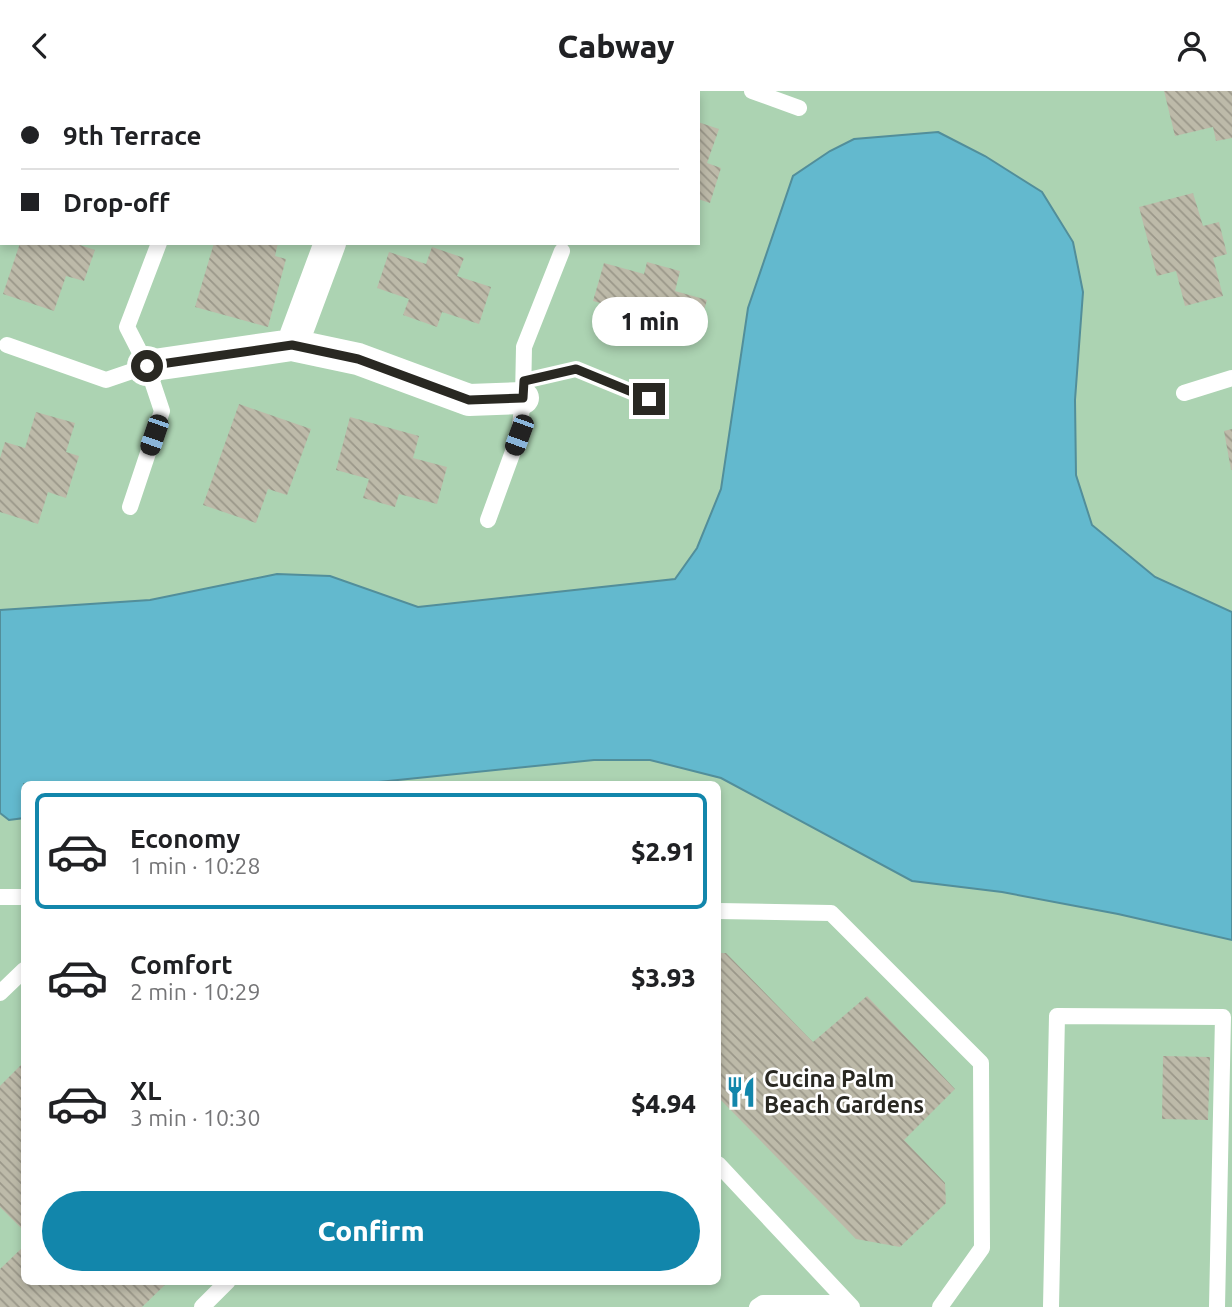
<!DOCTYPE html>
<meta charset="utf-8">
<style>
:root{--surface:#fff;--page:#f2f2f2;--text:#202124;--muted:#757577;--line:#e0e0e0;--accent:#1286ab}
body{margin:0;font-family:Ubuntu,sans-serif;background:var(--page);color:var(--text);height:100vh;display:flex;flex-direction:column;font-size:26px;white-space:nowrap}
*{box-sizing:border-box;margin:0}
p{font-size:23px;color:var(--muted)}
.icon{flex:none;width:38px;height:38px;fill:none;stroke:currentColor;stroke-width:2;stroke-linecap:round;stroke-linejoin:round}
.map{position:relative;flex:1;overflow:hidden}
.details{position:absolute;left:21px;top:690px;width:700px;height:504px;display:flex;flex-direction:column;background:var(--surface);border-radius:10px;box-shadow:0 4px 10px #0003}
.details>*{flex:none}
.banner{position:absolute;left:0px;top:0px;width:700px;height:154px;box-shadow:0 4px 10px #0003;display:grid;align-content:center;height:154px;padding:0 21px;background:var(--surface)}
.end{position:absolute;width:32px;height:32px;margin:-16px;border:9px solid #292822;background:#fff;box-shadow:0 0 0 4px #fff}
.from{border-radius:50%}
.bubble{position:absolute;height:49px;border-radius:24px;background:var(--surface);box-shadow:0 4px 10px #0003;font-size:23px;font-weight:800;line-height:49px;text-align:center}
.car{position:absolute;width:21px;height:42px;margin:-21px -10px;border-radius:9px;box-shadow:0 0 5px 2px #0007;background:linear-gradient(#222 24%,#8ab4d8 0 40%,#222 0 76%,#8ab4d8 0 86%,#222 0)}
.banner b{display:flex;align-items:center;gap:24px;height:66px;font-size:26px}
.banner b+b{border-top:2px solid var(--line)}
.banner i{width:18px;height:18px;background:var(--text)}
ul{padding:12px 0 0;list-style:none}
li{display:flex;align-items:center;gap:21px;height:116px;margin:0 14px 10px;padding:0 7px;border:4px solid transparent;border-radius:10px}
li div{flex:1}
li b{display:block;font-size:26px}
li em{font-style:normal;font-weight:800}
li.selected{border-color:var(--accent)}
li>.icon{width:63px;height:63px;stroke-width:1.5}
.cta{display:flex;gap:14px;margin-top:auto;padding:14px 21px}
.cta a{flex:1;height:80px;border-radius:42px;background:var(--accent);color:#fff;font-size:28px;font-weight:800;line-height:80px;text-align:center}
header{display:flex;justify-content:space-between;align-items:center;height:91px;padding:0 21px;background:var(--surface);font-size:32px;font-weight:800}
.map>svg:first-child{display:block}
.grass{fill:#acd3b2;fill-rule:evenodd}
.water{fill:#63b9ce;stroke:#528e9a;stroke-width:2}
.building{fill:url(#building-back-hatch)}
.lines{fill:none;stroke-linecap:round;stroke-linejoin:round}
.service{stroke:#fff;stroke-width:16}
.minor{stroke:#fff;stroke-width:32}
.route{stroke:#292822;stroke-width:9}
.labels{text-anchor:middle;stroke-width:5;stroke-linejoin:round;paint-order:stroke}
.poi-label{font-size:23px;font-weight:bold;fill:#292822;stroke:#fff;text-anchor:start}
</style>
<header><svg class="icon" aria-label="back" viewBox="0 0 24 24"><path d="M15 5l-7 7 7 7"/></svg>Cabway<svg class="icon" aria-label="person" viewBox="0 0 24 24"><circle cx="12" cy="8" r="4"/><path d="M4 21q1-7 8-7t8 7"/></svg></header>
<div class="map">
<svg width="1232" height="1216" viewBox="0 0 1232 1216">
<defs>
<pattern id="building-back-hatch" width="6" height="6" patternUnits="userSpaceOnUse" patternTransform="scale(1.75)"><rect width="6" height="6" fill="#bdbaa9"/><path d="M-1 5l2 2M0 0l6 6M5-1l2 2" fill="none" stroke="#9a9789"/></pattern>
</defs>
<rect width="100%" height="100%" fill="#e4e1d0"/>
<path class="grass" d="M0,0H1232V1216H0ZM2,2H698V152H2ZM24,693H718V1190H24Z"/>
<path class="water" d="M938,41L985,65L1042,101L1073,151L1083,201L1075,309L1076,384L1092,434L1155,486L1232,521V849L1118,823L1002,801L912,790L721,687L650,669H594L359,693H24V727L9,729L0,722V519L150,509L277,483L330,485L418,516L675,488L697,457L721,398L748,217L793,85L830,60L854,48Z"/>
<path class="building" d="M1164,0H1232V47L1216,50L1213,36L1175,45Z
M698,31L719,38L707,72L721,77L710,112L698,108Z
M1193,102L1203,135L1219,131L1227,163L1213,167L1223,205L1185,215L1176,180L1157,185L1139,116Z
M20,152H80V154L95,159L84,190L66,185L54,220L3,203Z
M214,152H278L275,165L286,168L268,236L195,216Z
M432,156L464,167L457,185L491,196L479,233L442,221L437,236L403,224L409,208L377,197L389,161L426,173Z
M647,171L680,180L675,200L707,209L696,246L659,236L655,249L625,240L630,220L593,210L604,172L644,183Z
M239,313L311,338L287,404L268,398L256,432L203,414Z
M36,321L75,332L66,361L79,365L66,407L48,401L38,433L0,421V367L5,351L25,357Z
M350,326L419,345L413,367L447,376L437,413L399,403L395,416L363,407L369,388L336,379Z
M1232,338V379H1231L1224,340Z
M718,862H726L813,951L867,905L955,998L904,1049L945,1092L946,1112L900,1156L856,1148L718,1006Z
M1163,965L1210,966L1208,1029L1162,1028Z
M24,971V1140L0,1116V995Z
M24,1155V1190H169L142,1216H0V1178Z"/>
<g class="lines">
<path class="service" d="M752,0L799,17
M617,2L618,0
M7,254L106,289L147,275
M524,290L576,278L649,308
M1184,302L1232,287
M130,416L162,320L147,275L127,236L159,152
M488,429L519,344L523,307L524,256L562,160
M0,806H24
M718,820L831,822L981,972L982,1157L940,1216
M0,902L24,879
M718,1073L852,1216
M202,1216L228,1190
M757,1216L763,1212H848
M1051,1216L1057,925L1223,926L1217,1216"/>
<path class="minor" d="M386,2L387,0
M292,254L330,152
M147,275L292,254L358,268L469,309L523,307"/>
</g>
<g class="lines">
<path class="route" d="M147,275L292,254L358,268L469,309L523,307L524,290L576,278L649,308"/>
</g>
<defs>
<symbol id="restaurant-bare" viewBox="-9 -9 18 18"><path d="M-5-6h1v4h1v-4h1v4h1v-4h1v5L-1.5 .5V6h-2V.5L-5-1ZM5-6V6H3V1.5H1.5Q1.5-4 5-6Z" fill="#1286ab" stroke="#fff" stroke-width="2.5" paint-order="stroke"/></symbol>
</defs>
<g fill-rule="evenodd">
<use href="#restaurant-bare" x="719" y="979" width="44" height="44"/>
</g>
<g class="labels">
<g class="poi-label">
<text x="764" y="996">Cucina Palm<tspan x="764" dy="26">Beach Gardens</tspan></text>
</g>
</g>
</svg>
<i class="end from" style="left:147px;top:275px"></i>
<i class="end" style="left:649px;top:308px"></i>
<div class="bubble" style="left:592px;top:206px;width:116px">1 min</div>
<i class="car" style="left:154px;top:344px;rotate:199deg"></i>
<i class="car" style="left:519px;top:344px;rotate:200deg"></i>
<div class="banner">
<b><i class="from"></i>9th Terrace</b>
<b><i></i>Drop-off</b>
</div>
<section class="details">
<ul>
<li class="selected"><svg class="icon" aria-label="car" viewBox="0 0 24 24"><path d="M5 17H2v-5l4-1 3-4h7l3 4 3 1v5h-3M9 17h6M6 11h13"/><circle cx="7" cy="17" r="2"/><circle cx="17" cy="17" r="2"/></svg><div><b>Economy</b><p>1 min · 10:28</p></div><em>$2.91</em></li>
<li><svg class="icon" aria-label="car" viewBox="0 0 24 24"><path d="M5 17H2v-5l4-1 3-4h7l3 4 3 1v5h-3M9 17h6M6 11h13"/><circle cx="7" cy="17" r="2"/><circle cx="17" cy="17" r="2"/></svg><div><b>Comfort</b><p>2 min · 10:29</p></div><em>$3.93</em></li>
<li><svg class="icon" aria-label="car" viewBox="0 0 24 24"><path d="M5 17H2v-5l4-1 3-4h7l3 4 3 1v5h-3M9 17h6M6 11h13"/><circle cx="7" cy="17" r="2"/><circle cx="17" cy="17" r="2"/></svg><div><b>XL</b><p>3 min · 10:30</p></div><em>$4.94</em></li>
</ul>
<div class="cta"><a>Confirm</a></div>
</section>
</div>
